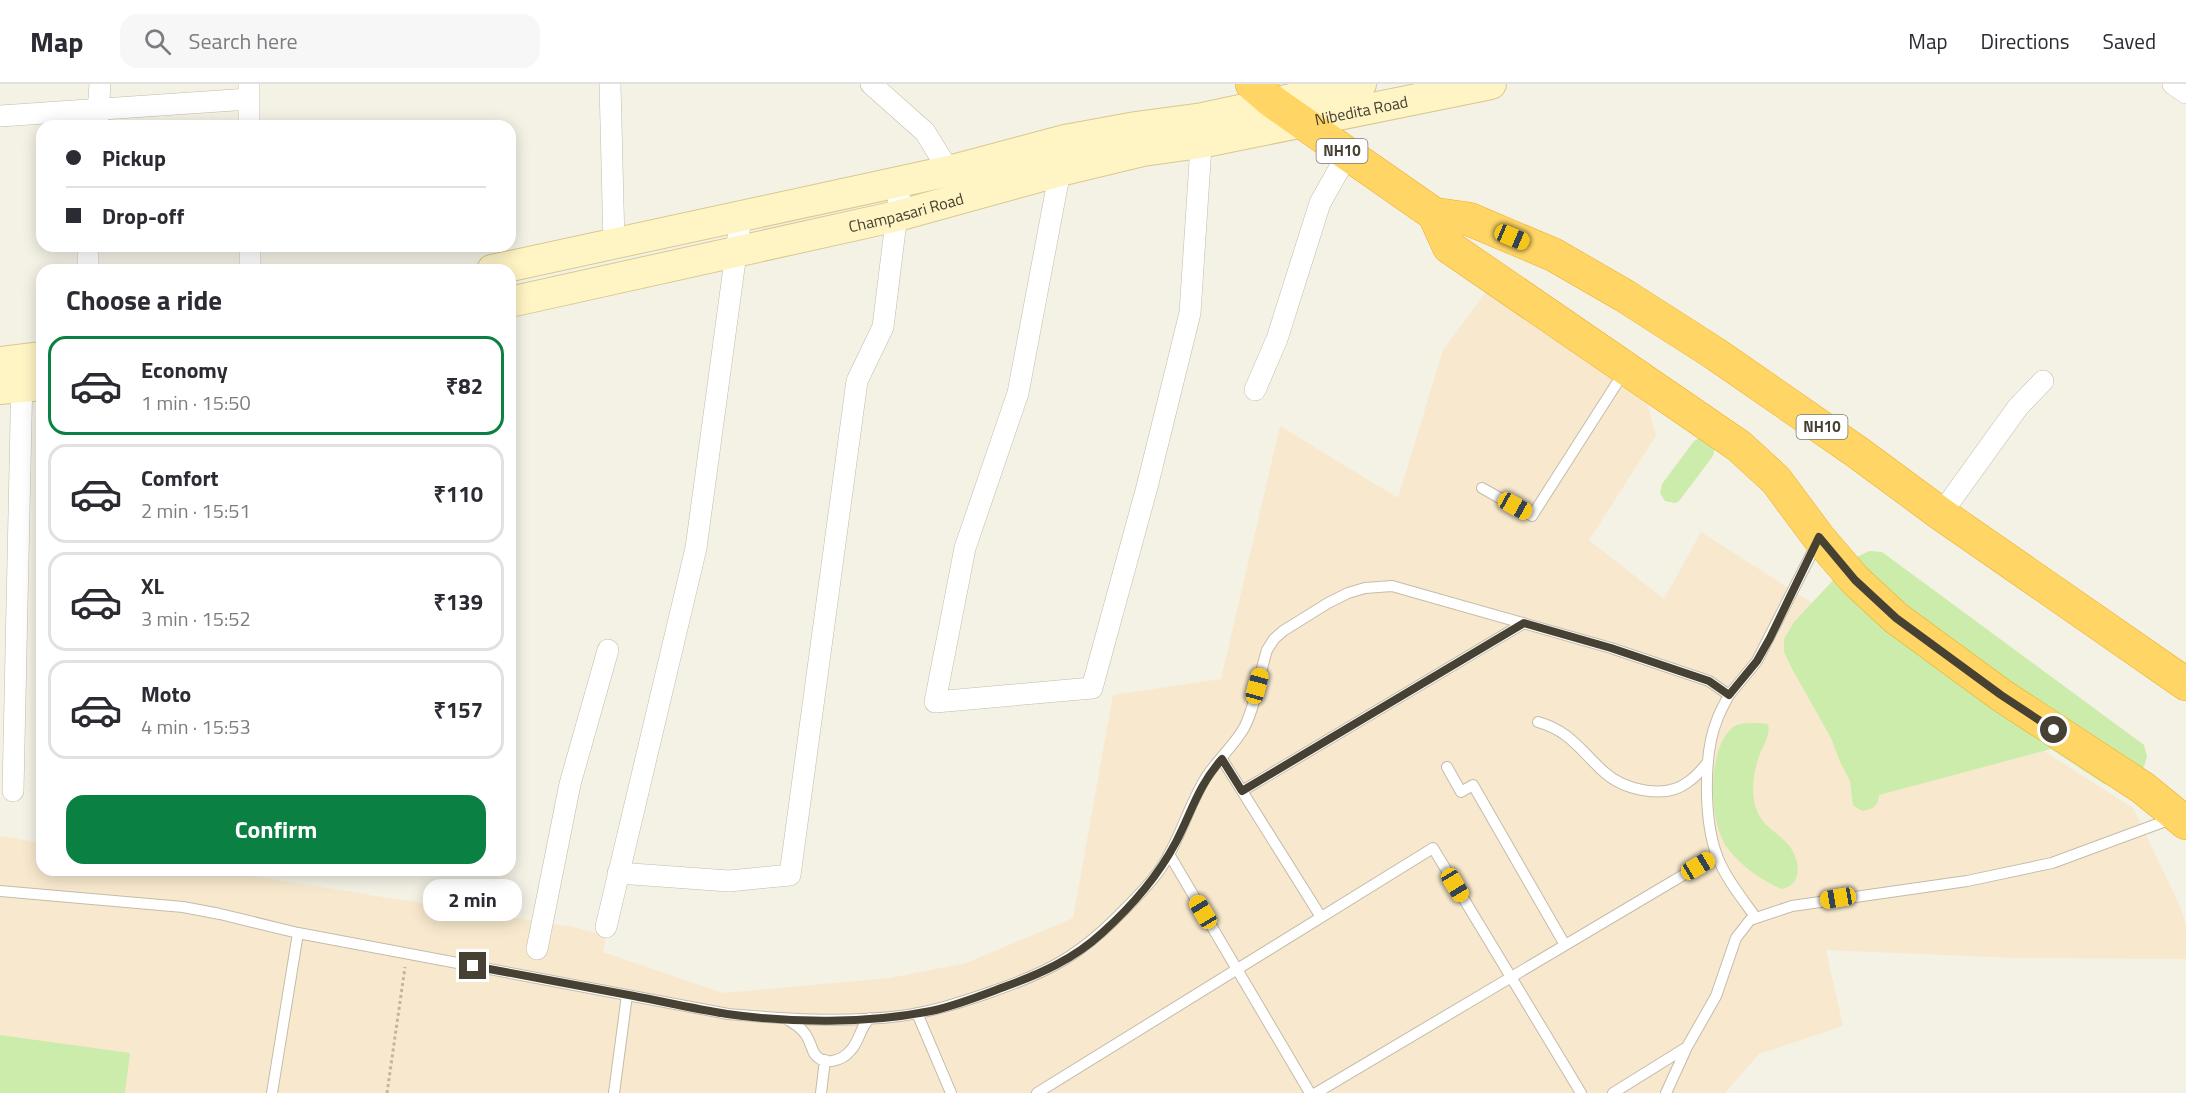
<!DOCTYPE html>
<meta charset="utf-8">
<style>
:root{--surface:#fff;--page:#f7f7f7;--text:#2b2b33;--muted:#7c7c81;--line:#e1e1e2;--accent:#0b8043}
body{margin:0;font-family:"Titillium Web",sans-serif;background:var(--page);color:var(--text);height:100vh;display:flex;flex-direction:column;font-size:22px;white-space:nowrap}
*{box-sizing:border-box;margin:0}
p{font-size:20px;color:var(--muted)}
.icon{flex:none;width:33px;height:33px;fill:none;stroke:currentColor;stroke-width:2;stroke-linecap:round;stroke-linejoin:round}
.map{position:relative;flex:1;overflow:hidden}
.panel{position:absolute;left:36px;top:180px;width:480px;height:612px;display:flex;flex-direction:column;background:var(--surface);border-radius:18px;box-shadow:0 3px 15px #0003}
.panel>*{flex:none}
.banner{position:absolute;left:36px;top:36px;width:480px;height:132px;border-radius:18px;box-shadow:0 3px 15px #0003;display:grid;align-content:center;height:132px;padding:0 30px;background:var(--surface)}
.end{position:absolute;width:27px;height:27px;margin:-14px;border:8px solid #474134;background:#fff;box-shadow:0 0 0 3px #fff}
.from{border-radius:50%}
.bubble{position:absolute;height:42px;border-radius:18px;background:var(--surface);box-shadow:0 3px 15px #0003;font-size:20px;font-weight:700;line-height:42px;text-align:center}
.car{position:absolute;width:18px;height:36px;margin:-18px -9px;border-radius:8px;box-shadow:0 0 4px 2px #0007;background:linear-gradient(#f5c518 24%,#345 0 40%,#f5c518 0 76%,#345 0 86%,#f5c518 0)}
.banner b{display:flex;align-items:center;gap:21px;height:57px;font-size:22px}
.banner b+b{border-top:2px solid var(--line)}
.banner i{width:15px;height:15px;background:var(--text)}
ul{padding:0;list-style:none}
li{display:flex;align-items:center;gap:18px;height:99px;margin:0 12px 9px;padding:0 18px;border:3px solid var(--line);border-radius:18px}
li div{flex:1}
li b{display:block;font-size:22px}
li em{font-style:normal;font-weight:700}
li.current{border-color:var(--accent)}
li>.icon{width:54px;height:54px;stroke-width:1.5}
h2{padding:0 30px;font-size:27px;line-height:72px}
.primary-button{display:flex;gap:12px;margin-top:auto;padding:12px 30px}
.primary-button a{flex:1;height:69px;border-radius:18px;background:var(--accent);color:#fff;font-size:24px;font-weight:700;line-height:69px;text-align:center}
header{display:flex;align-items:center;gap:36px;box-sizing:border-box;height:84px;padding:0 30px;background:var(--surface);border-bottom:2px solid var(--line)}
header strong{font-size:28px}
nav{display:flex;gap:33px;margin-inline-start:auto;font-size:21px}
.search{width:420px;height:54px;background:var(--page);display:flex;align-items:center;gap:15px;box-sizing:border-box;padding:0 21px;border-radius:18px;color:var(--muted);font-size:22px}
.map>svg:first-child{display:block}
.commercial{fill:#f8e9ce}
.green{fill:#cbecaa}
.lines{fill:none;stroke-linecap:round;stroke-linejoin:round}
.lane-casing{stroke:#c3bcaa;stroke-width:12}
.street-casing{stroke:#c3bcaa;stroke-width:22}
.secondary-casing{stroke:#d7c991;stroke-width:32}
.highway-casing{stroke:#ebaf29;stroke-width:34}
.path{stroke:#c3b697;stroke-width:3;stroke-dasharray:3 3;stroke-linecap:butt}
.lane{stroke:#fff;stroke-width:10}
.street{stroke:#fff;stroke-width:21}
.secondary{stroke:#fff4c4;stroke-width:30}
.highway{stroke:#ffd565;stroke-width:33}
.route{stroke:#474134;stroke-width:8}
.labels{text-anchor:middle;stroke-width:4.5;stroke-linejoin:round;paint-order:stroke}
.shield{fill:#fff;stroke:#7e7a71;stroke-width:1.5}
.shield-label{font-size:15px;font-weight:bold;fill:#474134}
.street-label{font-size:16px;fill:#474134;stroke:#fff}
</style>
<header>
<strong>Map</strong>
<div class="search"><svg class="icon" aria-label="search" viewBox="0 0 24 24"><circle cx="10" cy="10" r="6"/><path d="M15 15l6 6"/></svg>Search here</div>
<nav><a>Map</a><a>Directions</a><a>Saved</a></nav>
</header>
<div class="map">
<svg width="2186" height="1009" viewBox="0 0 2186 1009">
<rect width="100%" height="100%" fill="#f4f1e5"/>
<path class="commercial" d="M1488,205L1646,315L1656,352L1589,456L1664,515L1701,448L2133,724L2181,824L2186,841V875L2018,874L1826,866L1843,942L1759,970L1725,1009H0V752L42,759V786H214L572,843L606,851L603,868L723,909L890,894L966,879L1073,834L1113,611L1221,595L1280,342L1398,414L1443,266Z"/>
<path class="green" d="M1701,353L1715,362L1713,372L1679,417L1675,419L1665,417L1660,409L1662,400L1694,357Z
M1869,467L1882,468L2144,661L2147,673L2142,688L2119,703L2104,700L2051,665L1879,711C1878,723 1873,725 1862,727L1853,721L1850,697L1840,678L1831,654L1791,583L1784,568V555L1794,538L1853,475Z
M1760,639L1768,640C1771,652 1762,663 1758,675C1753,692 1750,712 1758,729C1764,742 1776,748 1786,758C1800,772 1805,801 1781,805C1762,796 1742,783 1729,766C1708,742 1706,665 1733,643C1740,638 1752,639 1760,639Z
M0,951L130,969L125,1009H0Z"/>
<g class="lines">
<defs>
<path id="lane" d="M1482,404L1532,432L1624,288
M1729,611C1725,619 1720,627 1717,636C1703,670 1704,737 1717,772C1726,795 1742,814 1756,834
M1538,638C1570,647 1580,666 1603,687C1623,706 1665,716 1688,698C1696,693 1702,685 1708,678
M1222,675L1321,833
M1447,683L1461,708L1473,701L1565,861
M1242,707L1524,539
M1169,770L1310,1009
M0,807L183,823L220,830L298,849L728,930C785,935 843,939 900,932C931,928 959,919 988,909C1049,888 1080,872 1125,825C1138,812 1151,799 1161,784C1180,756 1188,723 1205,695C1216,677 1233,663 1244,644C1256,621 1259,591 1267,566L1274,555L1283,547L1328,519L1348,509L1365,504L1392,502L1611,564L1709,597L1729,611L1757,577L1817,459
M917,929L951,1009
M788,936C795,940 802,944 806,951C810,957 811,963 814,969C823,983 842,977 851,966C860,956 860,943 870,934
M272,1009L298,849
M614,1009L627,911
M821,1009L825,976
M1037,1009L1433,764L1581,1009
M1316,1009L1717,771
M1613,1009L1687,963
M1666,1009L1687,963L1716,912L1736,854L1750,836L1792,822L1967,797L2052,779L2171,735"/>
<path id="street" d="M610,0L614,159
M871,0L925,48L949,87
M2173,0L2186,9
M249,1V42
M0,32L249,15
M97,42L100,0
M1062,76L1018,309L965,464L935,618L1092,604L1147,403L1190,229L1202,47
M88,162V186
M250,162V186
M1255,306L1277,255L1320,119L1347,71
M1941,430L2018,323L2043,297
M13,707L22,291
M618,789L729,797L790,791L857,297L883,243L901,97
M606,843L696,464L741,132
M537,865L570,700L608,566"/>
<g id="secondary">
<path d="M492,186L949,87L1065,56L1136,43L1203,34L1361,0"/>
<path id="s1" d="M510,218L897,132L1060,87L1143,67L1200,59L1491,0"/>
<path d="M0,278L42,273"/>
<path d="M0,305L42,301"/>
</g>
<path id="highway" d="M1252,0L1273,18L1434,130L1469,135L1554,171L1625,212L1714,269L1857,368L1941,430L2186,600
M1434,130L1449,163L1739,362L1776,396L1819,454L1855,496L1896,534L2001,611L2143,704L2186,739"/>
</defs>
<use href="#lane" class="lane-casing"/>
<use href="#street" class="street-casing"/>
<use href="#secondary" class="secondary-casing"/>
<use href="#highway" class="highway-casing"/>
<path class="path" d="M387,1009L405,883"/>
<use href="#lane" class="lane"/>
<use href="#street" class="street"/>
<use href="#secondary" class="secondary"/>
<use href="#highway" class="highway"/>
</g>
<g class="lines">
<path class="route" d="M473,882C527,892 580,902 634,912C665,918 696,925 727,930C791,939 867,940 931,927C955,922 980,912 1004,903C1040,890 1074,875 1102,849C1131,823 1158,792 1176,758C1192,727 1198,702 1222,675L1242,707L1524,539L1611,564L1709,597L1729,611L1757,577L1770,554L1819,453L1855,496L1896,534L2001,611L2054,646"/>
</g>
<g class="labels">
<g class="shield">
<rect x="1316.5" y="55" width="51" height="24" rx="4.5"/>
<rect x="1796.5" y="331" width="51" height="24" rx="4.5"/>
</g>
<g class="shield-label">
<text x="1342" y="72">NH10</text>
<text x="1822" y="348">NH10</text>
</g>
<g class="street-label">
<text dy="6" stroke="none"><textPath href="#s1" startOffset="873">Nibedita Road</textPath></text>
<text dy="6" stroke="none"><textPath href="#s1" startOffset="406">Champasari Road</textPath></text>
</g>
</g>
</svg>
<i class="end from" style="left:2054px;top:646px"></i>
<i class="end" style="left:473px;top:882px"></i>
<div class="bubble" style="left:423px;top:795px;width:99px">2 min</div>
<i class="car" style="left:1512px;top:153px;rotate:113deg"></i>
<i class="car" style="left:1515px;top:422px;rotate:119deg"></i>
<i class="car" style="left:1257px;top:602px;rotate:15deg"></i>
<i class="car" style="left:1698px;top:782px;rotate:59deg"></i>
<i class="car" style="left:1455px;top:801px;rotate:149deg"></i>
<i class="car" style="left:1838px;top:814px;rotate:260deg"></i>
<i class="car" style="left:1203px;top:828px;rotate:329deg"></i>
<div class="banner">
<b><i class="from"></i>Pickup</b>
<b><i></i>Drop-off</b>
</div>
<section class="panel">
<h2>Choose a ride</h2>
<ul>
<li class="current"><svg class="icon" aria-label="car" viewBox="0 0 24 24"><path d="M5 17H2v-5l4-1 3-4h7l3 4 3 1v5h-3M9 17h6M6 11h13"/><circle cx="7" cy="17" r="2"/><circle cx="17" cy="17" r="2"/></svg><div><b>Economy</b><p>1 min · 15:50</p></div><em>₹82</em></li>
<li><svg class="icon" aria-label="car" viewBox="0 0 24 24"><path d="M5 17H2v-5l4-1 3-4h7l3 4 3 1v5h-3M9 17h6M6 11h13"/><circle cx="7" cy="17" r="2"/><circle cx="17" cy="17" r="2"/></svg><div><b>Comfort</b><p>2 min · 15:51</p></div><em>₹110</em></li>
<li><svg class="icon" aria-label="car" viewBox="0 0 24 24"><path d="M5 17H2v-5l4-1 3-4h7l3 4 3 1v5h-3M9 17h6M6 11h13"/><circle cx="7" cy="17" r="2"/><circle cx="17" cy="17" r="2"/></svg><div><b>XL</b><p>3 min · 15:52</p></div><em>₹139</em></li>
<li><svg class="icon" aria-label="car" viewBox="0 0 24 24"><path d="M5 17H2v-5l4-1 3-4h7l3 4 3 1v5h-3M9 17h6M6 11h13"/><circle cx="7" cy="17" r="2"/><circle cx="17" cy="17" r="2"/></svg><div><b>Moto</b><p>4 min · 15:53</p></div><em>₹157</em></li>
</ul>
<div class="primary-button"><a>Confirm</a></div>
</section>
</div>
